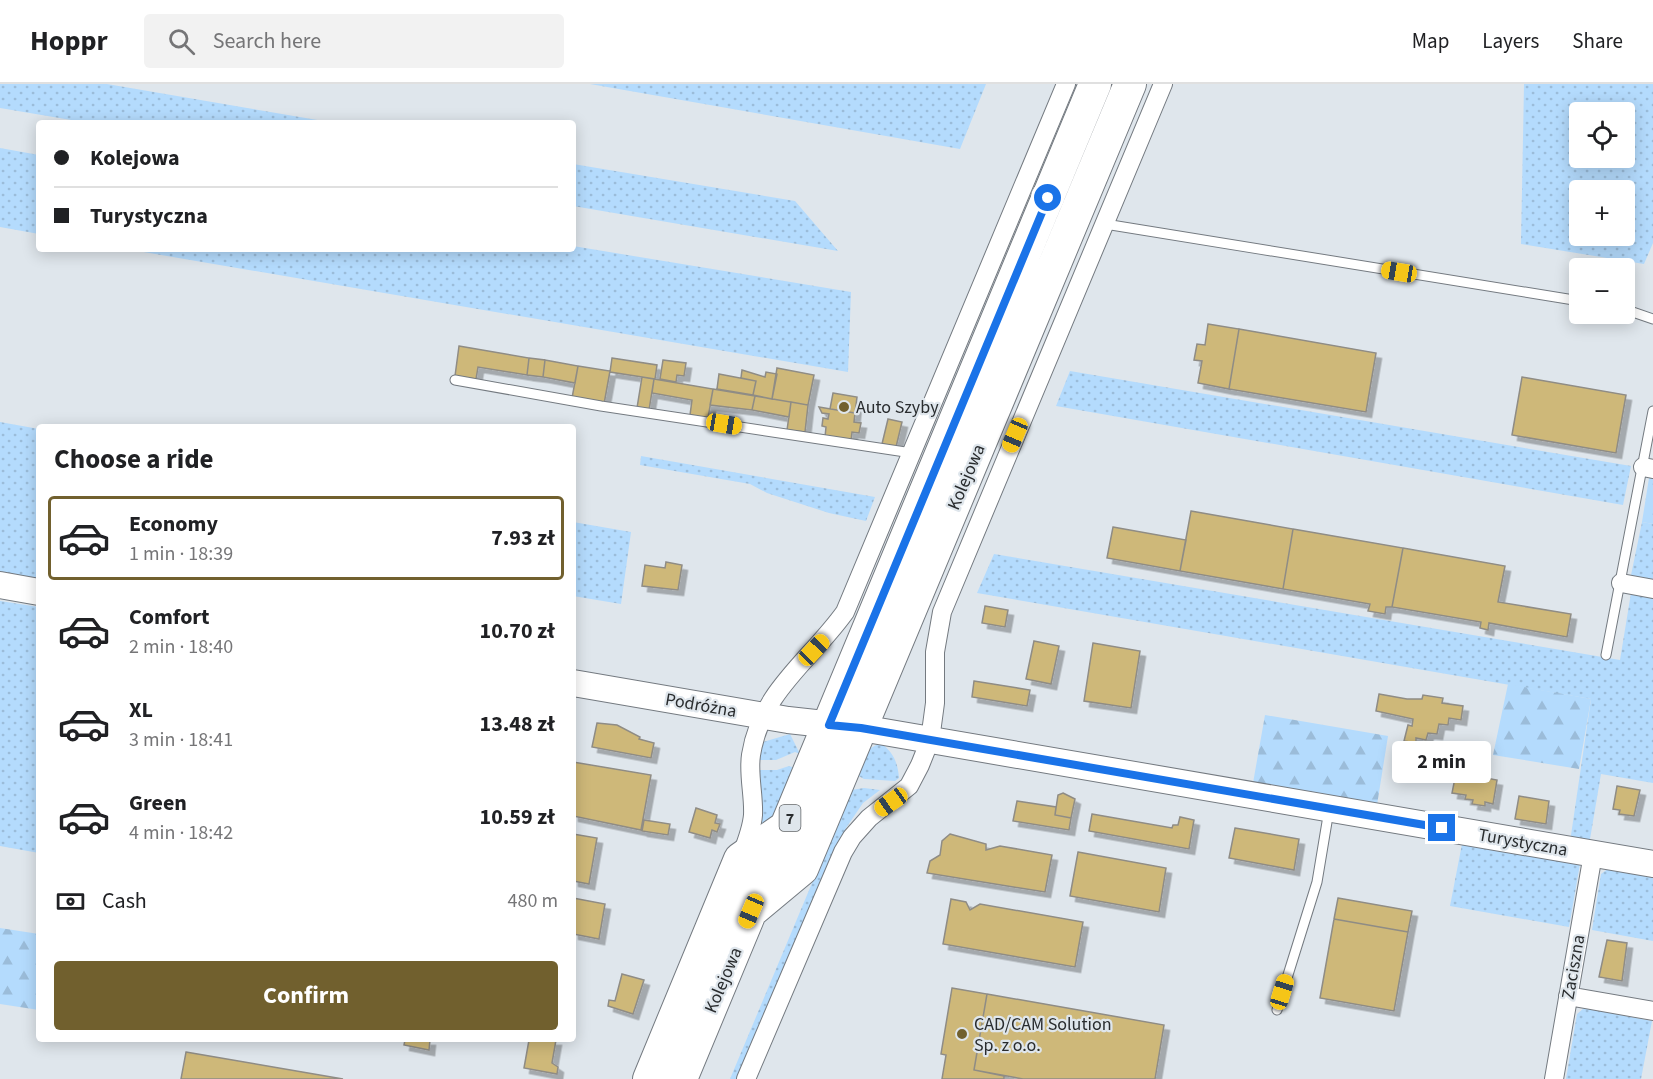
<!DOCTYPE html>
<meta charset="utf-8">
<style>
:root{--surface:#fff;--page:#f2f2f2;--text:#202124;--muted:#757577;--line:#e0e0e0;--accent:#71602e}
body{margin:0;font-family:"Source Sans 3",sans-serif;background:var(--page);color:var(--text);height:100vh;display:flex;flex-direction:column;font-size:22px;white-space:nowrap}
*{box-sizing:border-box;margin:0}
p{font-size:20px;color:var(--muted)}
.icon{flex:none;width:33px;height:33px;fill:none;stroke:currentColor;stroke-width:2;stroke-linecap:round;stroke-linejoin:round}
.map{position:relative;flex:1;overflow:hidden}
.drawer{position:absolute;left:36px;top:340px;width:540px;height:618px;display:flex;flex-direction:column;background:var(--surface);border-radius:6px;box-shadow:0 3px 15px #0003}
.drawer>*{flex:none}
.hud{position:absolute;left:36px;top:36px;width:540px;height:132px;border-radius:6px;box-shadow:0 3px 15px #0003;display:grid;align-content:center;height:132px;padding:0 18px;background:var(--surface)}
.buttons{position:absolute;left:1569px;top:18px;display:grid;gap:12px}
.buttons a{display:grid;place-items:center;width:66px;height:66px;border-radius:6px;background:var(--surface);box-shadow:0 3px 15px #0003;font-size:30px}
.end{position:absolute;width:27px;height:27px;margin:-14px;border:8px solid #1a73e8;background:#fff;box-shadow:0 0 0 3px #fff}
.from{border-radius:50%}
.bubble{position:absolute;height:42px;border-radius:6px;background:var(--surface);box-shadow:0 3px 15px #0003;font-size:20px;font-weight:700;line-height:42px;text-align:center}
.car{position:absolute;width:18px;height:36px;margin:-18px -9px;border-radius:8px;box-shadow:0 0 4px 2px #0007;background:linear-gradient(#f5c518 24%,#345 0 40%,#f5c518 0 76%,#345 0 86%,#f5c518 0)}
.hud b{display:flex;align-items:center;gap:21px;height:57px;font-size:22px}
.hud b+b{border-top:2px solid var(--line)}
.hud i{width:15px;height:15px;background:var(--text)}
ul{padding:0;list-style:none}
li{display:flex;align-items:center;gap:18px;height:84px;margin:0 12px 9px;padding:0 6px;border:3px solid transparent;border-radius:6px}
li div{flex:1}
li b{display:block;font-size:22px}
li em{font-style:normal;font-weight:700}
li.active{border-color:var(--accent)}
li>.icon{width:54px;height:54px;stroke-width:1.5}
h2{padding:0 18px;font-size:27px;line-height:72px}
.pay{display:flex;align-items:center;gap:15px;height:66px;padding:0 18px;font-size:22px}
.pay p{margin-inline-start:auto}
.primary-button{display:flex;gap:12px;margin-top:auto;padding:12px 18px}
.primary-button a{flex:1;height:69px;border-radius:6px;background:var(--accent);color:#fff;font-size:24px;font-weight:700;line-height:69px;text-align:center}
header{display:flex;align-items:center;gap:36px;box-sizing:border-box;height:84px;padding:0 30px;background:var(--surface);border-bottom:2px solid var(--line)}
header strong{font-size:28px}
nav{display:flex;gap:33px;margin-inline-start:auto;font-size:21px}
.search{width:420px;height:54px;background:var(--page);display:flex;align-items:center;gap:15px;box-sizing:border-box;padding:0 21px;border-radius:6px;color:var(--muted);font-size:22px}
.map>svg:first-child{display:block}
.grass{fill:url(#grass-dots);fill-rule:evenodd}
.forest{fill:url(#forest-firs)}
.building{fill:#ceb879;stroke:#8f8c85;stroke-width:1.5;filter:url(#shadow)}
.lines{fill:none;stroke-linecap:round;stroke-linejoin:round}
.lane-casing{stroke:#747a80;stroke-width:11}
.street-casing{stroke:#747a80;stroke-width:20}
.secondary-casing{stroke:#747a80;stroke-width:28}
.highway-casing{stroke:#747a80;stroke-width:34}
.lane{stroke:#fff;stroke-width:9}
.street{stroke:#fff;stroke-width:18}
.secondary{stroke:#fff;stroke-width:26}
.highway{stroke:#fff;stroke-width:32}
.route{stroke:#1a73e8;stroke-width:8}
.poi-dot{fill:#71602e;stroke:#dfe6ec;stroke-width:2}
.labels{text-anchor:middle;stroke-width:4.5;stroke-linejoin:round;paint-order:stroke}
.shield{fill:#dfe6ec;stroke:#606467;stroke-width:1.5}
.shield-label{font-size:16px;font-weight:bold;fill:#292c2e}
.poi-label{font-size:18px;fill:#292c2e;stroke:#dfe6ec;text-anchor:start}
.street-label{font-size:18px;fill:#292c2e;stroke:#dfe6ec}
</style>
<header>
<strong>Hoppr</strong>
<div class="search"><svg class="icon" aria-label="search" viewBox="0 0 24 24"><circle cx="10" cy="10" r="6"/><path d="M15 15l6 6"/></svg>Search here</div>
<nav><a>Map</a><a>Layers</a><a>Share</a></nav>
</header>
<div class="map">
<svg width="1653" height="995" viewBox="0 0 1653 995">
<defs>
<pattern id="grass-dots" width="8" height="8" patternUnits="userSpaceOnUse" patternTransform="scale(1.5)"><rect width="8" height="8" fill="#b4dbfd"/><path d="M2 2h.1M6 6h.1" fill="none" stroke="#9bbcd9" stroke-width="1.8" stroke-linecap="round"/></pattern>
<pattern id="forest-firs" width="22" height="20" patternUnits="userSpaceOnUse" patternTransform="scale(1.5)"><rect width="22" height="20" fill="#b4dbfd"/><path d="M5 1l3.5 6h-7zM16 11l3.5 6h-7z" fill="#9bbcd9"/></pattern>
<filter id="shadow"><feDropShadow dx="5.5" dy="5.5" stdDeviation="0" flood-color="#0004"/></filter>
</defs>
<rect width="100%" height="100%" fill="#dfe6ec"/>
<path class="grass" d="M0,0H107L335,39H89L0,24Z
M590,0H986L960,65Z
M1524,0H1653V159L1644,180L1521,160ZM1580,28H1624V74H1580ZM1580,106H1624V152H1580Z
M0,64L39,71V150L0,143Z
M573,80L795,117L838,167L573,122Z
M573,162L851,208L848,288L126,165H573Z
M1070,287L1631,382L1623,421L1056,322Z
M0,338L39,345V498L0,491Z
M641,372L875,413L866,437L829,429L767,409L750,400L640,381Z
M573,438L631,448L621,520L573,512Z
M1642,438L1653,440V500L1630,496Z
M994,470L1620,576L1631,509L1653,512V699L1601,690L1589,761L1570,758L1591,615L977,509Z
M0,517L39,523V769L0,762Z
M790,650L800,670L795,668L776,676H758L763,658Z
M880,659C893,667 898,679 899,694L895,697L864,695L857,691L867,666Z
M789,682L795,684L663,979L743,787L758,686H777Z
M864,704L880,706L863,719L846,744L738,995H730L851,706Z
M1462,760L1580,780L1569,843L1450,822Z
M1609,784L1653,792V857L1592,846L1601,790Z
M1584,924L1652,937L1641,995H1566L1577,930Z"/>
<path class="forest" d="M1649,394H1653V440L1642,438Z
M1508,600L1591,615L1579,685L1493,671Z
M1265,631L1388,652L1377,721L1253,699Z
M0,844L39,850V926L0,920Z"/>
<path class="building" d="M1208,240L1239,245L1229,305L1198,299L1202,277L1194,276L1197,260L1205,261Z
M1239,245L1376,269L1366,328L1229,305Z
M459,262L529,274L527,291L478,283L476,295L455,292Z
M529,274L545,276L543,293L527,291Z
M612,274L657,281L655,295L610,288Z
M545,276L578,282L575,299L543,293Z
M663,276L686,279L684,292L677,291L676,298L660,295Z
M578,282L610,287L604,320L572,314Z
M777,284L814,291L808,321L772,315Z
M742,286L765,293L766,288L777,290L772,315L753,311L756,297L741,294Z
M719,290L756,297L753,311L717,305Z
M642,293L654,295L649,326L637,324Z
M1522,293L1626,311L1616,369L1512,351Z
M654,295L713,305L708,334L690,331L692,316L652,309Z
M713,305L755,312L752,326L710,321Z
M833,309L857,313L855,329L830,325Z
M755,312L791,318L789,333L752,326Z
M791,318L808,321L805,348L787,346Z
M819,323L855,329L854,338L861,339L859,349L852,348L851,357L825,353L826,343L822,342L823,334L828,335L829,330L822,329Z
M888,335L902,338L896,363L882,360Z
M1191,427L1293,445L1283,505L1180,487Z
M1113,443L1186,456L1180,487L1107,474Z
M1293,445L1403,464L1392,523H1386L1385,530L1368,527L1370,520L1283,505Z
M1403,464L1505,482L1498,518L1571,530L1567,553L1489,539L1488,546L1480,544L1481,538L1392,523Z
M666,478L682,481L678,506L642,502L645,481L665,484Z
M985,522L1008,526L1005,543L982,539Z
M1034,557L1059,562L1051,600L1026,595Z
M1093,559L1140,567L1131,624L1084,617Z
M974,597L1030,606L1027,622L972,613Z
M1379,610L1407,615H1422L1423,611L1443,614L1442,619L1463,622L1461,636L1449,634L1448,641L1439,640L1437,650L1428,649L1426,656L1416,654V659L1404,657L1408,641L1412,642L1413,635L1376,627Z
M597,639L617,641L640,653L639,655L654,659L651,674L592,663Z
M573,678L651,691L641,746L573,732Z
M1457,684L1471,687L1470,691L1497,696L1493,720L1485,718V722L1472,720L1473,716L1465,715L1466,711L1452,709Z
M1617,702L1640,706L1634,732L1619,730L1620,726L1613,725Z
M1063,709L1075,715L1071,734L1055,731L1058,711Z
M1519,712L1549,717L1546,740L1515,735Z
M1017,717L1056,723L1055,731L1071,734L1069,746L1013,737Z
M696,724L717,731L715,739L720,740L717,748L712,746L710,754L689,748Z
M1092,730L1172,744L1173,741H1178L1180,733L1194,736L1189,765L1089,747Z
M644,736L670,740L668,751L642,747Z
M1235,744L1299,755L1294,786L1229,774Z
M573,750L597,754L589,800L573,797Z
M950,750L986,760V766L1000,762L1052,771L1045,808L927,789L930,777L940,771L942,757Z
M1078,768L1166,784L1159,828L1070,812Z
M573,814L605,820L599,855L573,850Z
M1338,814L1412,827L1408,848L1334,835Z
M951,815L966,818L970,826L980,820L1083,838L1075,883L943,860Z
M1334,835L1408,848L1394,927L1320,914Z
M1607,856L1627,859L1622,897L1599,893Z
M622,890L644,896L633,930L608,922L609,916L615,917Z
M952,904L987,910L974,986L1004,992V995H942L946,971L941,970Z
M987,910L1164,941L1155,995H1023L974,986Z
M405,956H430L429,966L404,961Z
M529,956H556L552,979L558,983L557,990L524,984Z
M186,968L343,995H181Z"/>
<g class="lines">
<defs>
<path id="lane" d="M1105,140L1580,217
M1624,225L1653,235
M455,296L601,322L912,369
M1606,571L1653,327
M1277,926L1317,798L1329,726"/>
<path id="street" d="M1643,383L1653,385
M1621,499L1653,505
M742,770C747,757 752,744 753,731C754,711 748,690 751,671C761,607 810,577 845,528L1066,0
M1568,912L1653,927
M746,995L843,768L852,753L869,734L909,702L920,681L930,656L935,619V568L942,528L1163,0
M1554,995L1593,770"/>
<path id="secondary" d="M0,501L39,508
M573,599L788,636L861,644L1653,780"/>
<path id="highway" d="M754,825L802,785L1130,0
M649,995L740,775L787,742
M681,995L1095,0"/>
</defs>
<use href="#lane" class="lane-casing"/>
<use href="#street" class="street-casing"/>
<use href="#secondary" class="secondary-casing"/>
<use href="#highway" class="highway-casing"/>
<use href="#lane" class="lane"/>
<use href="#street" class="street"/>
<use href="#secondary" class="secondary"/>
<use href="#highway" class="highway"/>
</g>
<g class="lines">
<path class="route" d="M1048,114L829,641L861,644L1442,744"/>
</g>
<g class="poi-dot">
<circle cx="844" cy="323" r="6"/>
<circle cx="962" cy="950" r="6"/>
</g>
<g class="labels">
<rect class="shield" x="779.5" y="721" width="21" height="26" rx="4.5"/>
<g class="shield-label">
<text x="790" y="740">7</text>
</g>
<g class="poi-label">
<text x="856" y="329">Auto Szyby</text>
<text x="974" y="946">CAD/CAM Solution<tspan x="974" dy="21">Sp. z o.o.</tspan></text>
</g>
<g class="street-label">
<text transform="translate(966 393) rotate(-67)" y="6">Kolejowa</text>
<text transform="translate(701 621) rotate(10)" y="6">Podróżna</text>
<text transform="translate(1523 758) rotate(10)" y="6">Turystyczna</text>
<text transform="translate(1573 883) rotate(-80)" y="6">Zaciszna</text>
<text transform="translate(723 896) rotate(-67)" y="6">Kolejowa</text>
</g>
</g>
</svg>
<div class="buttons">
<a><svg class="icon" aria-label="locate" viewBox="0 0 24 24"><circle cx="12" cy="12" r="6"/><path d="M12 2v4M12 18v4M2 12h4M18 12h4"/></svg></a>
<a>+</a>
<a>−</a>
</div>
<i class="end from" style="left:1048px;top:114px"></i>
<i class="end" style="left:1442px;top:744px"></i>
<div class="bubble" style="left:1392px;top:657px;width:99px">2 min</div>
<i class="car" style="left:1399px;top:188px;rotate:279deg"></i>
<i class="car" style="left:724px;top:340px;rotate:100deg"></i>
<i class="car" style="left:1015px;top:351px;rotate:203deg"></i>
<i class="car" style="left:814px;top:566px;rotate:44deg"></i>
<i class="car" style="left:891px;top:718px;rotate:235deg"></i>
<i class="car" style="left:751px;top:827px;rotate:203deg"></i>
<i class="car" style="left:1282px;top:908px;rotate:17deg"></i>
<div class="hud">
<b><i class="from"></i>Kolejowa</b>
<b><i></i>Turystyczna</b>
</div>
<section class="drawer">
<h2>Choose a ride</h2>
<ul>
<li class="active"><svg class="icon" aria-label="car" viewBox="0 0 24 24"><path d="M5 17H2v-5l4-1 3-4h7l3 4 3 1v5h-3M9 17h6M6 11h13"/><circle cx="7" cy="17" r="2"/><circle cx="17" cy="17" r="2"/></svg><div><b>Economy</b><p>1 min · 18:39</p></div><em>7.93 zł</em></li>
<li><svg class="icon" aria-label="car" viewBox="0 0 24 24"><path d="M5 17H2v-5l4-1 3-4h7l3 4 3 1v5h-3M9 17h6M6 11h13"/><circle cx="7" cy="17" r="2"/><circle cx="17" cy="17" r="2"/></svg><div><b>Comfort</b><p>2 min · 18:40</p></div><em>10.70 zł</em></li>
<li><svg class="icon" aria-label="car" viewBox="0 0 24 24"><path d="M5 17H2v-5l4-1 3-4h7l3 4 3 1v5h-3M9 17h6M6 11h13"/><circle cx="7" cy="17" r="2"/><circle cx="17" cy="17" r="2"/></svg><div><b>XL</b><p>3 min · 18:41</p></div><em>13.48 zł</em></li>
<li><svg class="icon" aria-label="car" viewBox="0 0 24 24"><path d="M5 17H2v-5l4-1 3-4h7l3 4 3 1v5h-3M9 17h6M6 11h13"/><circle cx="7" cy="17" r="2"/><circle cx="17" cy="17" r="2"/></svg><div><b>Green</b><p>4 min · 18:42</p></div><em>10.59 zł</em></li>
</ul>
<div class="pay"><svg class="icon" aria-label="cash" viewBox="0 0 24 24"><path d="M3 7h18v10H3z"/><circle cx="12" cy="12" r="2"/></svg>Cash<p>480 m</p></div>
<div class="primary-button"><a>Confirm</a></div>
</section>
</div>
